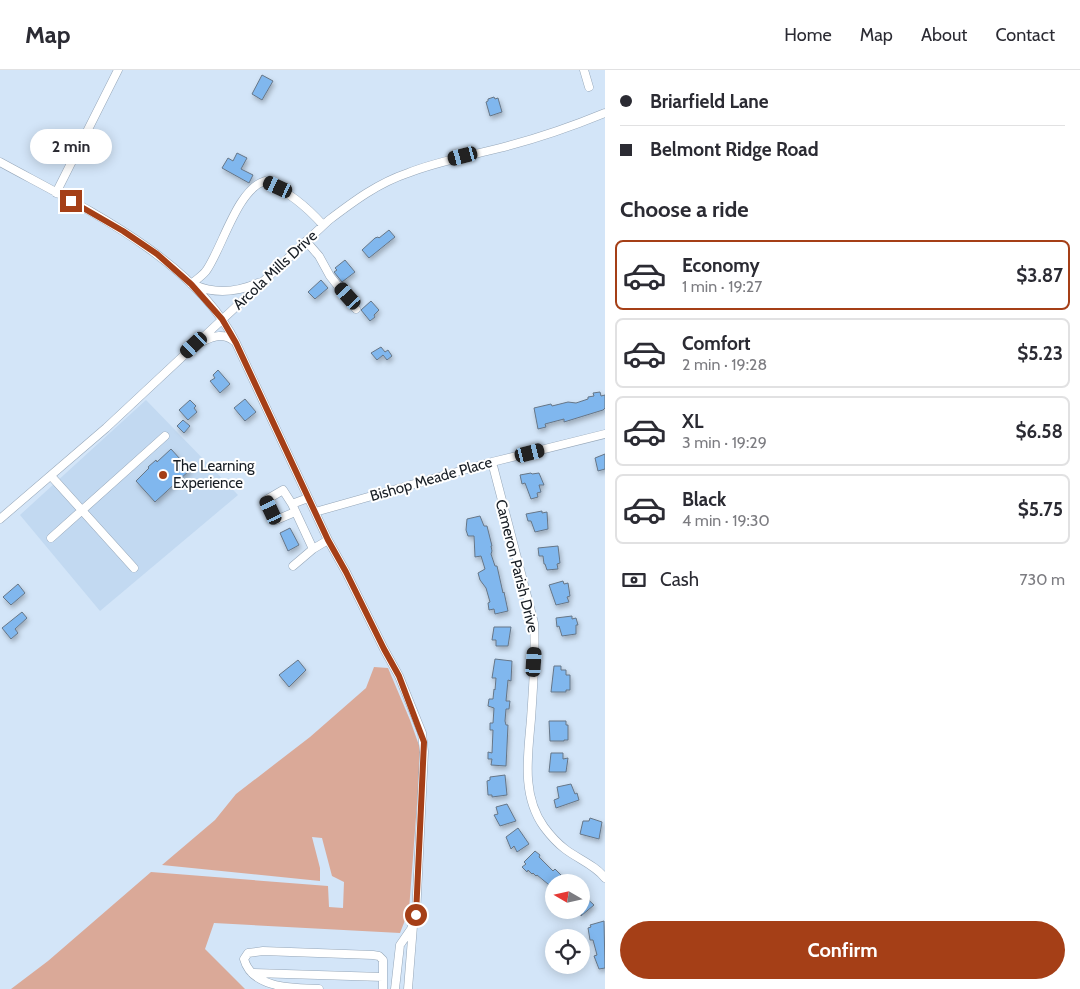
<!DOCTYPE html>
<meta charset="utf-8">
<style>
:root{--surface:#fff;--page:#f7f7f7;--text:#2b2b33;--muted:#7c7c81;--line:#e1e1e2;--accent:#a53f17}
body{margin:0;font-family:Cabin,sans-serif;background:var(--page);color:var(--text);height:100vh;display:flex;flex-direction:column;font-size:19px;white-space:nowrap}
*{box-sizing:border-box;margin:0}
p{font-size:16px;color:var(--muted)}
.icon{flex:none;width:28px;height:28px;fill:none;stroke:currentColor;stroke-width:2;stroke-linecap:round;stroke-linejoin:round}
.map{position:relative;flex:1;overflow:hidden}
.sheet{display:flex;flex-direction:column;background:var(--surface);width:475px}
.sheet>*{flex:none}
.guide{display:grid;align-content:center;height:110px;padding:0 15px;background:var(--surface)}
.needle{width:32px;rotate:279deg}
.tools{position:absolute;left:545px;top:804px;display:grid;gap:10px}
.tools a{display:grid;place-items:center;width:45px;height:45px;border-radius:50%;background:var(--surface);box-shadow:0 2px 12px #0003;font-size:25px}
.end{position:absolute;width:22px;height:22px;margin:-11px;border:6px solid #a53f17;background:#fff;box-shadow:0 0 0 2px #fff}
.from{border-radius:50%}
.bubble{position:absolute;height:35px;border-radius:18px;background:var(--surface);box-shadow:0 2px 12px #0003;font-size:16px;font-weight:700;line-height:35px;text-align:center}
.car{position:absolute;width:15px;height:30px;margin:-15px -8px;border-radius:6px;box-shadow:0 0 4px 1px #0007;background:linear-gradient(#222 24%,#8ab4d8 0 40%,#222 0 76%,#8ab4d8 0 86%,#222 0)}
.guide b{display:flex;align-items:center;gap:18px;height:48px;font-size:19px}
.guide b+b{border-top:1px solid var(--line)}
.guide i{width:12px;height:12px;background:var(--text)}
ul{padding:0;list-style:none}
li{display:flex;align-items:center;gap:15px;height:70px;margin:0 10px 8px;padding:0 5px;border:2px solid var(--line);border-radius:8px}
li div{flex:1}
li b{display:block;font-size:19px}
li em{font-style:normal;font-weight:700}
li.current{border-color:var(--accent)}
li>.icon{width:45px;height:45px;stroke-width:1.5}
h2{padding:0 15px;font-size:22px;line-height:60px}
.pay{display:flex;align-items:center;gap:12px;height:55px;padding:0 15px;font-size:19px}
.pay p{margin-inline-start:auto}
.primary-button{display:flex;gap:10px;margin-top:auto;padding:10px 15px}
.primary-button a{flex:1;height:58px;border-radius:30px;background:var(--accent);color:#fff;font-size:20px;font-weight:700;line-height:58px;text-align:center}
header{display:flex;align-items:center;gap:30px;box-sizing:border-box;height:70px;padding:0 25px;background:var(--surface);border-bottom:1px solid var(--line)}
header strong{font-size:24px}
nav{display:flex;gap:28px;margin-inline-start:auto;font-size:18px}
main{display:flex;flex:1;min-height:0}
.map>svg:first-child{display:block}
.built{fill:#c2d9f1}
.green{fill:#daa998}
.building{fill:#80b7ee;stroke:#667687;filter:url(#shadow)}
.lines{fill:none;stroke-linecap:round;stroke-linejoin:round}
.minor-casing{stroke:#95a6b8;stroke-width:9}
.minor{stroke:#fff;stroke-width:8}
.route{stroke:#a53f17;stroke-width:6}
.poi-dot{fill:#a53f17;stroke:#fff;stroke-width:2}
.labels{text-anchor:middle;stroke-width:4;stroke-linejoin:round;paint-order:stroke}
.street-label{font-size:15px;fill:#171d24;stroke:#fff}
.poi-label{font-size:15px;fill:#171d24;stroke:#fff;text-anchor:start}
</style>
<header>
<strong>Map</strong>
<nav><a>Home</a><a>Map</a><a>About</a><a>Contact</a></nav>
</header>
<main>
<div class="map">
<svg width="605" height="919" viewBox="0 0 605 919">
<defs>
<filter id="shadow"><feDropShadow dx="1.5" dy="3" stdDeviation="2.5" flood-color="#0004"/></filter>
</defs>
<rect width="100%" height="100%" fill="#d3e5f8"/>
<path class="built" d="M146,330L238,425L100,541L20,445Z"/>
<path class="green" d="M374,597L388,598L410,650L421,681L409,840L400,863L214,853L205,879L245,919H11L48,891L151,802L328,816L329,837L343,838L344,812L332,806L322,768L312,767L320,798V811L162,795L215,750L236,724L310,667L366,618Z"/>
<path class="building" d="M262,5L273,11L262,30L252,24Z
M494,27L495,29L498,28L502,42L490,46L486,32L488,31V29Z
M237,83L247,88L241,99L253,105L249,113L222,98L228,88L233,91Z
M389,160L395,167L369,188L362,180L375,168L378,167L379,168Z
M345,190L355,202L342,212L334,202L337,200L335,198Z
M321,210L328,218L315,229L308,222Z
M371,231L379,240L374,245L375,247L370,251L361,240Z
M381,277L385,282L388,280L392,286L387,290L383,285L377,290L371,283Z
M218,300L230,314L220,323L210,311L215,308L213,305Z
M600,322L601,326L605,325V338L603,340L564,352V349L545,354L546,357L538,359L534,338L551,334L552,336L568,332L576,333L588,329V327L594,326L593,323Z
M245,329L256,342L245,351L234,338Z
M190,330L196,336L194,338L197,342L188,350L179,340Z
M183,350L190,356L184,363L177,356Z
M171,379L190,400L155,432L136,411L149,398L148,397L156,390L157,392Z
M605,384V399L598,401L595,388Z
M531,403L532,404L539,403L544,415H539L541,422L537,423L538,427L531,429L525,413L522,414L520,405Z
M542,441V443L547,442L548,459L535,462L531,451H528L526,444Z
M480,446L484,456H487L492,476H491L492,481L491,484L495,496H497L503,523L504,522L508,541L495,544L494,539L489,540L488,533L490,532L486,518L480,510L478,503L485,499L481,486L475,487L474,466H468L466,460L467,449Z
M290,458L299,475L288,481L280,463Z
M558,476L560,493L557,494L558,499L547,500L545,494H544L543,486H539L538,478Z
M563,511L564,514L568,513L570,526L567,527L569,532L556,535L549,515Z
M18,514L25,523L11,535L3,527Z
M22,542L27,548L15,559L18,563L11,569L2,558Z
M572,546V549L576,548L578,555H576V564L562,566L559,556L557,557L556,548Z
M494,557H511L508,576H496V570H492Z
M495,589L512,591L511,611L508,610L506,631H510L509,639H506L505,651L506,655H508L506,696L491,695L492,689H488V682L492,683L493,660H490V653H493L494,638L488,636L489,629H493L494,619L495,620L496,608H492Z
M298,590L306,600L289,617L279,605Z
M554,596H561V600H566V605H570V620H566V622H551Z
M549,651H566V655H568V670H564V671H550Z
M551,683H563V689L568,688L566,702H549Z
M505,705L507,725L492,727V725H488L487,711L490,710V707Z
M571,714L575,724L577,723L579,730L556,738L554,730L559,728L557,717Z
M507,734L516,751L500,756L494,745L498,744L496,737Z
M590,748L602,752L599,769L580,764L583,751H589Z
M518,758L529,774L517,782L514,776L511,779L506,767Z
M535,781L540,785L539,787L553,801L555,799L568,812H554V819L537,805L536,806L533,803L532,804L528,800L527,802L522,797L526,794L524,792Z
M581,823L594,835L581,846Z
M604,851L605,898L599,899L594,886L597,885L593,870H590L588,858L591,857L590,855Z"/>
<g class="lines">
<defs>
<path id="minor" d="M584,0L589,17
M0,92C80,136 194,188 236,273L328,470L346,502L384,579L399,606L422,663L424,682L416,845L411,859L400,875L395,919
M56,123L118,0
M306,171L319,186L330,206L356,239
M191,214C196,210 202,206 206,201C222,179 237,119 265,111C287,121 307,137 323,155
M194,215C215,224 237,222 258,213
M201,272C213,267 222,262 234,271
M492,392L534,553C536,585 533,617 531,649C528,685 521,725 544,757C550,765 557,773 565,779C578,789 595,795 605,808
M51,406L134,498
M308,428L292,434L313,479L328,470
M292,434L283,420L266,430L276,450L295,442
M315,442L492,392L605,364
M0,449L106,358L329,150C354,131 378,113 408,103C438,91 469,86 500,78C536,69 571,57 605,43
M51,468L165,366
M293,496L313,479
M252,903L383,907
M319,919C294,918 252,919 244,889L248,883L263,881L373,885L379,886L383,890V919
M408,919L413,856"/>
</defs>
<use href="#minor" class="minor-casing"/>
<use href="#minor" class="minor"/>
</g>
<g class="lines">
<path class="route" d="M71,131L123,161L157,184L191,214L222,249L236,273L328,470L346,502L384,579L399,606L424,672L416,845"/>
</g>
<circle class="poi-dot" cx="163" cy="405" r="5"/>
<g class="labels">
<g class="street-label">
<text transform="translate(275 200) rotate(-43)" y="5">Arcola Mills Drive</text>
<text transform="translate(431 409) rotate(-16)" y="5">Bishop Meade Place</text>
<text transform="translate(517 496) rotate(76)" y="5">Cameron Parish Drive</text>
</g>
<g class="poi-label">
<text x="173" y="401">The Learning<tspan x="173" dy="17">Experience</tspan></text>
</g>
</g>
</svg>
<div class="tools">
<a><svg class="needle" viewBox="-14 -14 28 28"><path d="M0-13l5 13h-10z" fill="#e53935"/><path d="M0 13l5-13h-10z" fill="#7c7c81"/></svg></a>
<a><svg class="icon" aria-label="locate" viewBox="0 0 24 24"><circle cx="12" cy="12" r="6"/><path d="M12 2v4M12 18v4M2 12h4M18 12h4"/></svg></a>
</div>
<i class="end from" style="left:416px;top:845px"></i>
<i class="end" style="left:71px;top:131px"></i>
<div class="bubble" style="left:30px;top:59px;width:82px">2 min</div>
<i class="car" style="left:463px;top:86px;rotate:255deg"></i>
<i class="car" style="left:278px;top:117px;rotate:295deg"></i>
<i class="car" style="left:348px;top:226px;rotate:318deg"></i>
<i class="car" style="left:194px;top:275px;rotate:227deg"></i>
<i class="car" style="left:530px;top:383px;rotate:76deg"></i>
<i class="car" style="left:271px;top:440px;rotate:335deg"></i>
<i class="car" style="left:534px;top:592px;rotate:4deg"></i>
</div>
<section class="sheet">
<div class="guide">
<b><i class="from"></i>Briarfield Lane</b>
<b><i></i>Belmont Ridge Road</b>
</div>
<h2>Choose a ride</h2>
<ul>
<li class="current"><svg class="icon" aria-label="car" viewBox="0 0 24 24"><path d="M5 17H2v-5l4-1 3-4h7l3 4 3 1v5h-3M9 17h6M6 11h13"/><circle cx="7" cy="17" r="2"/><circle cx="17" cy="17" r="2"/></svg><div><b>Economy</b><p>1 min · 19:27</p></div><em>$3.87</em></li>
<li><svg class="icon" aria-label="car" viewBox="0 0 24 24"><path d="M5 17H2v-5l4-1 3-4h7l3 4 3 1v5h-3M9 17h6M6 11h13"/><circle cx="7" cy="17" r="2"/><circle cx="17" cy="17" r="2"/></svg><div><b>Comfort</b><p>2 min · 19:28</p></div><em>$5.23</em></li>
<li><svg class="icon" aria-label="car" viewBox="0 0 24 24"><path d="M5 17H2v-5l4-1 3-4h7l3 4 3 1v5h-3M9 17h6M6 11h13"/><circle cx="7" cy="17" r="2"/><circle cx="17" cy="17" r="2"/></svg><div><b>XL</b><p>3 min · 19:29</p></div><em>$6.58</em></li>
<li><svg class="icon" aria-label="car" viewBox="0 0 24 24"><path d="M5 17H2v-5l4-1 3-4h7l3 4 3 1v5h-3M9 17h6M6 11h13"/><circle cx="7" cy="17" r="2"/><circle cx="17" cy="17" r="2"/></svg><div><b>Black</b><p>4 min · 19:30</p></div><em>$5.75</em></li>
</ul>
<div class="pay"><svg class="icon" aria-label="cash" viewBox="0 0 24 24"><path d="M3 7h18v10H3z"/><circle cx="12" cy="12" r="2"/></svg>Cash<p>730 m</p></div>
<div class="primary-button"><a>Confirm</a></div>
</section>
</main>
